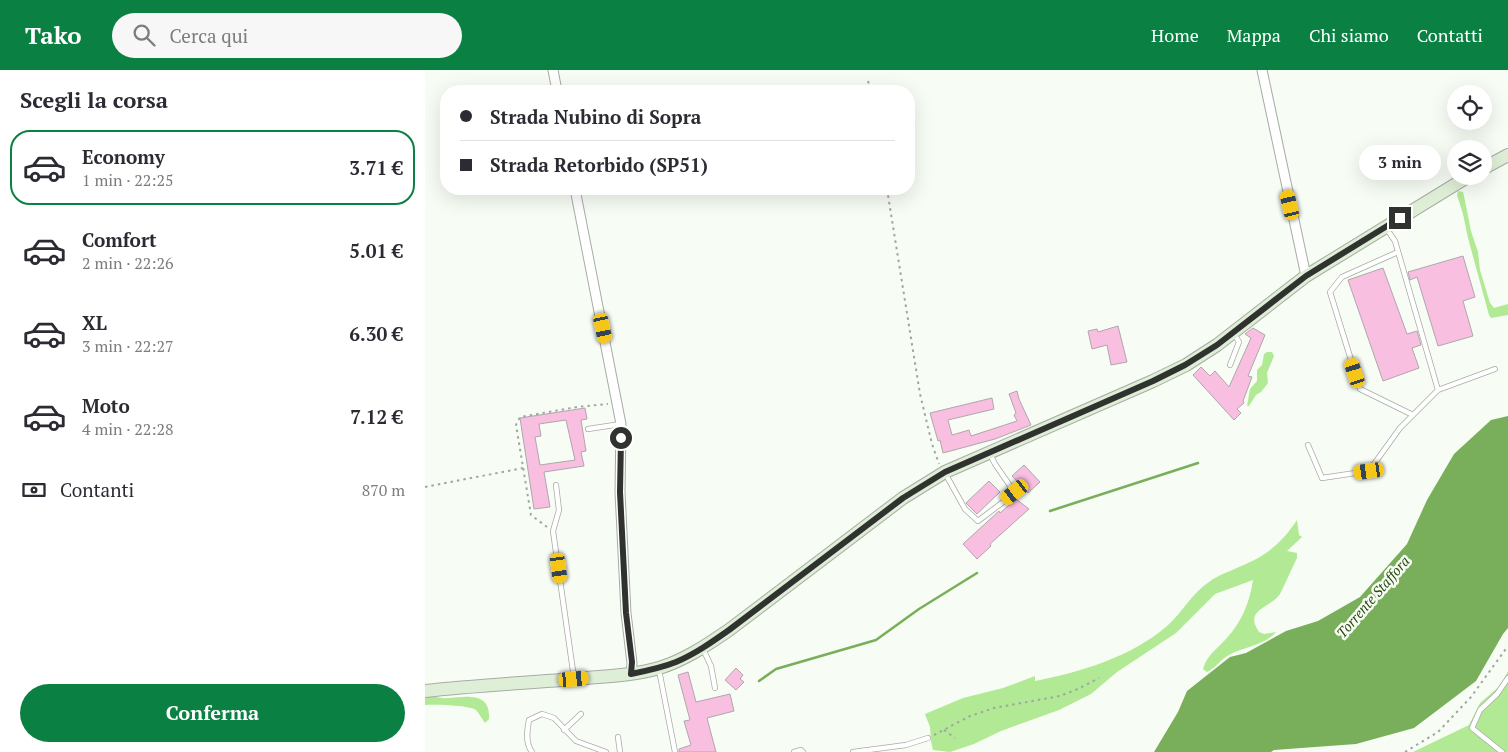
<!DOCTYPE html>
<html lang="it">
<meta charset="utf-8">
<style>
:root{--surface:#fff;--page:#f7f7f7;--text:#2b2b33;--muted:#7c7c81;--line:#e1e1e2;--accent:#0b8043}
body{margin:0;font-family:"PT Serif",serif;background:var(--page);color:var(--text);height:100vh;display:flex;flex-direction:column;font-size:19px;white-space:nowrap}
*{box-sizing:border-box;margin:0}
p{font-size:16px;color:var(--muted)}
.icon{flex:none;width:28px;height:28px;fill:none;stroke:currentColor;stroke-width:2;stroke-linecap:round;stroke-linejoin:round}
.map{position:relative;flex:1;overflow:hidden}
.sheet{display:flex;flex-direction:column;background:var(--surface);width:425px}
.sheet>*{flex:none}
.guide{position:absolute;left:15px;top:15px;width:475px;height:110px;border-radius:20px;box-shadow:0 5px 20px #0002;display:grid;align-content:center;height:110px;padding:0 20px;background:var(--surface)}
.fabs{position:absolute;left:1022px;top:15px;display:grid;gap:10px}
.fabs a{display:grid;place-items:center;width:45px;height:45px;border-radius:50%;background:var(--surface);box-shadow:0 5px 20px #0002;font-size:25px}
.end{position:absolute;width:22px;height:22px;margin:-11px;border:6px solid #30322f;background:#fff;box-shadow:0 0 0 2px #fff}
.from{border-radius:50%}
.bubble{position:absolute;height:35px;border-radius:18px;background:var(--surface);box-shadow:0 5px 20px #0002;font-size:16px;font-weight:600;line-height:35px;text-align:center}
.car{position:absolute;width:15px;height:30px;margin:-15px -8px;border-radius:6px;box-shadow:0 0 4px 1px #0007;background:linear-gradient(#f5c518 24%,#345 0 40%,#f5c518 0 76%,#345 0 86%,#f5c518 0)}
.guide b{display:flex;align-items:center;gap:18px;height:48px;font-size:19px}
.guide b+b{border-top:1px solid var(--line)}
.guide i{width:12px;height:12px;background:var(--text)}
ul{padding:0;list-style:none}
li{display:flex;align-items:center;gap:15px;height:75px;margin:0 10px 8px;padding:0 10px;border:2px solid transparent;border-radius:20px}
li div{flex:1}
li b{display:block;font-size:19px}
li em{font-style:normal;font-weight:600}
li.selected{border-color:var(--accent)}
li>.icon{width:45px;height:45px;stroke-width:1.5}
h2{padding:0 20px;font-size:22px;line-height:60px}
.pay{display:flex;align-items:center;gap:12px;height:55px;padding:0 20px;font-size:19px}
.pay p{margin-inline-start:auto}
.action{display:flex;gap:10px;margin-top:auto;padding:10px 20px}
.action a{flex:1;height:58px;border-radius:30px;background:var(--accent);color:#fff;font-size:20px;font-weight:600;line-height:58px;text-align:center}
header{display:flex;align-items:center;gap:30px;box-sizing:border-box;height:70px;padding:0 25px;background:var(--accent);color:#fff}
header strong{font-size:24px}
nav{display:flex;gap:28px;margin-inline-start:auto;font-size:18px}
.search{width:350px;height:45px;background:var(--page);display:flex;align-items:center;gap:12px;box-sizing:border-box;padding:0 18px;border-radius:28px;color:var(--muted);font-size:19px}
main{display:flex;flex:1;min-height:0}
.map>svg:first-child{display:block}
.green{fill:#b2e994}
.water{fill:#79ae5a}
.lines{fill:none;stroke-linecap:round;stroke-linejoin:round}
.stream{stroke:#79ae5a;stroke-width:2.5}
.building{fill:#f8bfe0;stroke:#afa7ac;fill-rule:evenodd}
.lane-casing{stroke:#a7aca5;stroke-width:6}
.street-casing{stroke:#a7aca5;stroke-width:11}
.secondary-casing{stroke:#a7aca5;stroke-width:14}
.path{stroke:#a2a6a0;stroke-width:2;stroke-dasharray:2.5 4;stroke-linecap:butt}
.lane{stroke:#fff;stroke-width:4.5}
.street{stroke:#fff;stroke-width:9}
.secondary{stroke:#dfeed6;stroke-width:12}
.route{stroke:#30322f;stroke-width:6}
.labels{text-anchor:middle;stroke-width:5;stroke-linejoin:round;paint-order:stroke}
.water-label{font-size:14px;font-style:italic;fill:#24470b;stroke:#f7fcf4}
</style>
<header>
<strong>Tako</strong>
<div class="search"><svg class="icon" aria-label="search" viewBox="0 0 24 24"><circle cx="10" cy="10" r="6"/><path d="M15 15l6 6"/></svg>Cerca qui</div>
<nav><a>Home</a><a>Mappa</a><a>Chi siamo</a><a>Contatti</a></nav>
</header>
<main>
<section class="sheet">
<h2>Scegli la corsa</h2>
<ul>
<li class="selected"><svg class="icon" aria-label="car" viewBox="0 0 24 24"><path d="M5 17H2v-5l4-1 3-4h7l3 4 3 1v5h-3M9 17h6M6 11h13"/><circle cx="7" cy="17" r="2"/><circle cx="17" cy="17" r="2"/></svg><div><b>Economy</b><p>1 min · 22:25</p></div><em>3.71 €</em></li>
<li><svg class="icon" aria-label="car" viewBox="0 0 24 24"><path d="M5 17H2v-5l4-1 3-4h7l3 4 3 1v5h-3M9 17h6M6 11h13"/><circle cx="7" cy="17" r="2"/><circle cx="17" cy="17" r="2"/></svg><div><b>Comfort</b><p>2 min · 22:26</p></div><em>5.01 €</em></li>
<li><svg class="icon" aria-label="car" viewBox="0 0 24 24"><path d="M5 17H2v-5l4-1 3-4h7l3 4 3 1v5h-3M9 17h6M6 11h13"/><circle cx="7" cy="17" r="2"/><circle cx="17" cy="17" r="2"/></svg><div><b>XL</b><p>3 min · 22:27</p></div><em>6.30 €</em></li>
<li><svg class="icon" aria-label="car" viewBox="0 0 24 24"><path d="M5 17H2v-5l4-1 3-4h7l3 4 3 1v5h-3M9 17h6M6 11h13"/><circle cx="7" cy="17" r="2"/><circle cx="17" cy="17" r="2"/></svg><div><b>Moto</b><p>4 min · 22:28</p></div><em>7.12 €</em></li>
</ul>
<div class="pay"><svg class="icon" aria-label="cash" viewBox="0 0 24 24"><path d="M3 7h18v10H3z"/><circle cx="12" cy="12" r="2"/></svg>Contanti<p>870 m</p></div>
<div class="action"><a>Conferma</a></div>
</section>
<div class="map">
<svg width="1083" height="682" viewBox="0 0 1083 682">
<rect width="100%" height="100%" fill="#f7fcf4"/>
<path class="green" d="M1033,121L1038,122L1039,126L1046,161L1053,182L1055,200L1065,233L1069,238L1083,234V245L1066,248L1064,245L1043,168L1038,144L1032,125Z
M842,282H847L849,286L842,303L843,313L836,322L831,325L824,336H822L825,319L832,311V300L837,295L839,284Z
M872,450L874,465L877,467L862,481L872,483V488C866,500 861,512 855,524C846,538 818,539 834,562L839,564L851,562C839,576 820,576 804,585C796,589 791,598 782,602L778,599C782,585 792,579 801,569C817,552 825,531 828,510L790,524L751,563L692,602L666,624L634,640L576,661L549,674L525,682L508,680L506,671L505,657L500,644L538,628L578,618L610,606V611C656,602 706,587 742,556C757,543 767,523 784,512C793,505 804,502 814,497C841,486 856,474 872,450Z
M1083,601V682H988L1044,655L1055,633L1076,615Z
M0,626C8,626 16,629 23,628C40,627 66,621 64,649L60,653C57,649 54,643 51,640C46,635 7,634 0,635Z"/>
<path class="water" d="M1083,346V558L1078,564L1051,611L989,658L931,674L849,680L846,682H729L753,642L762,621L805,587L821,583L861,561L893,551L935,527L982,474L1002,430L1029,384L1066,350Z"/>
<g class="lines">
<path class="stream" d="M625,441L773,393
M334,611L351,599L451,570L494,539L552,503"/>
</g>
<path class="building" d="M1038,186L1050,227L1038,231L1048,266L1013,276L992,207L985,210L983,202Z
M958,198L982,264L992,261L996,275L987,278L994,298L958,311L923,210Z
M693,256L702,292L686,295L682,275L667,279L663,261L672,259L673,262Z
M828,258L840,265L823,306L827,307L818,331L819,333L812,339L816,343L809,350L768,305L776,297L785,306L790,301L804,317L826,268L820,264Z
M592,321L594,329L606,355L570,369L518,383L515,370L513,371L505,343L567,328L569,339L523,350L527,365L544,360L546,366L592,351L589,345L591,343L584,324Z
M160,338L162,349L156,350L161,381L156,382L159,396L119,402L125,437L109,439L95,348ZM141,350L150,390L115,395L110,367L116,366L114,354Z
M599,395L615,412L603,423L587,406Z
M564,411L575,422L552,444L541,433Z
M591,429L604,439L565,474L566,476L552,489L538,474L574,441L575,443Z
M311,598L318,605L315,609L319,612L311,620L300,610Z
M263,602L271,632L305,624L309,641L282,648L291,682H254V679L266,675L259,651L265,650L253,605Z"/>
<g class="lines">
<defs>
<path id="lane" d="M961,158L970,171L1013,320
M973,182L917,207L905,222L935,319L988,345
M805,295L814,272L809,264
M163,359L196,354
M883,375L897,408L944,401L975,358L1013,320L1070,299
M520,403L540,439L553,451L590,423L570,394L565,384
M131,415L134,440L128,461L149,608
M278,579L286,596L290,618
M234,600L250,682
M139,660L156,644
M193,667L195,682
M107,682C100,673 102,660 104,650L117,644L129,648L151,671L181,682
M369,682L376,680L378,682
M428,682L481,675L503,668
M1077,682L1047,658L1055,640L1072,624L1083,608"/>
<path id="street" d="M128,0L132,21
M837,0L881,206
M150,119L196,354L195,422L201,543L207,593L206,604"/>
<path id="secondary" d="M1059,98L1083,85
M0,621C53,615 106,613 159,608C184,606 210,605 234,598C260,590 282,575 304,560L478,428L520,402L728,311L761,295L792,275L881,206L1044,106"/>
</defs>
<use href="#lane" class="lane-casing"/>
<use href="#street" class="street-casing"/>
<use href="#secondary" class="secondary-casing"/>
<path class="path" d="M443,11L446,21
M462,119L495,324L507,374L514,394
M0,417L98,398
M122,457L106,445L91,355L95,347L152,337L183,334
M519,660L530,668
M509,665L545,646L569,638L635,626L653,619L674,608
M980,682L1013,662L1046,627L1083,576"/>
<use href="#lane" class="lane"/>
<use href="#street" class="street"/>
<use href="#secondary" class="secondary"/>
</g>
<g class="lines">
<path class="route" d="M196,368L195,422L201,543L207,592L206,604C221,601 236,598 251,592C270,584 287,572 304,560L478,428L520,402L728,311L760,295L792,275L881,206L975,148"/>
</g>
<g class="labels">
<g class="water-label">
<text transform="translate(948 527) rotate(-49)" y="5">Torrente Staffora</text>
</g>
</g>
</svg>
<div class="fabs">
<a><svg class="icon" aria-label="locate" viewBox="0 0 24 24"><circle cx="12" cy="12" r="6"/><path d="M12 2v4M12 18v4M2 12h4M18 12h4"/></svg></a>
<a><svg class="icon" aria-label="layers" viewBox="0 0 24 24"><path d="M12 4l9 5-9 5-9-5zM3 14l9 5 9-5"/></svg></a>
</div>
<i class="end from" style="left:196px;top:368px"></i>
<i class="end" style="left:975px;top:148px"></i>
<div class="bubble" style="left:934px;top:75px;width:82px">3 min</div>
<i class="car" style="left:865px;top:135px;rotate:347deg"></i>
<i class="car" style="left:178px;top:258px;rotate:168deg"></i>
<i class="car" style="left:930px;top:303px;rotate:342deg"></i>
<i class="car" style="left:944px;top:401px;rotate:262deg"></i>
<i class="car" style="left:590px;top:422px;rotate:232deg"></i>
<i class="car" style="left:134px;top:498px;rotate:172deg"></i>
<i class="car" style="left:149px;top:609px;rotate:85deg"></i>
<div class="guide">
<b><i class="from"></i>Strada Nubino di Sopra</b>
<b><i></i>Strada Retorbido (SP51)</b>
</div>
</div>
</main>
